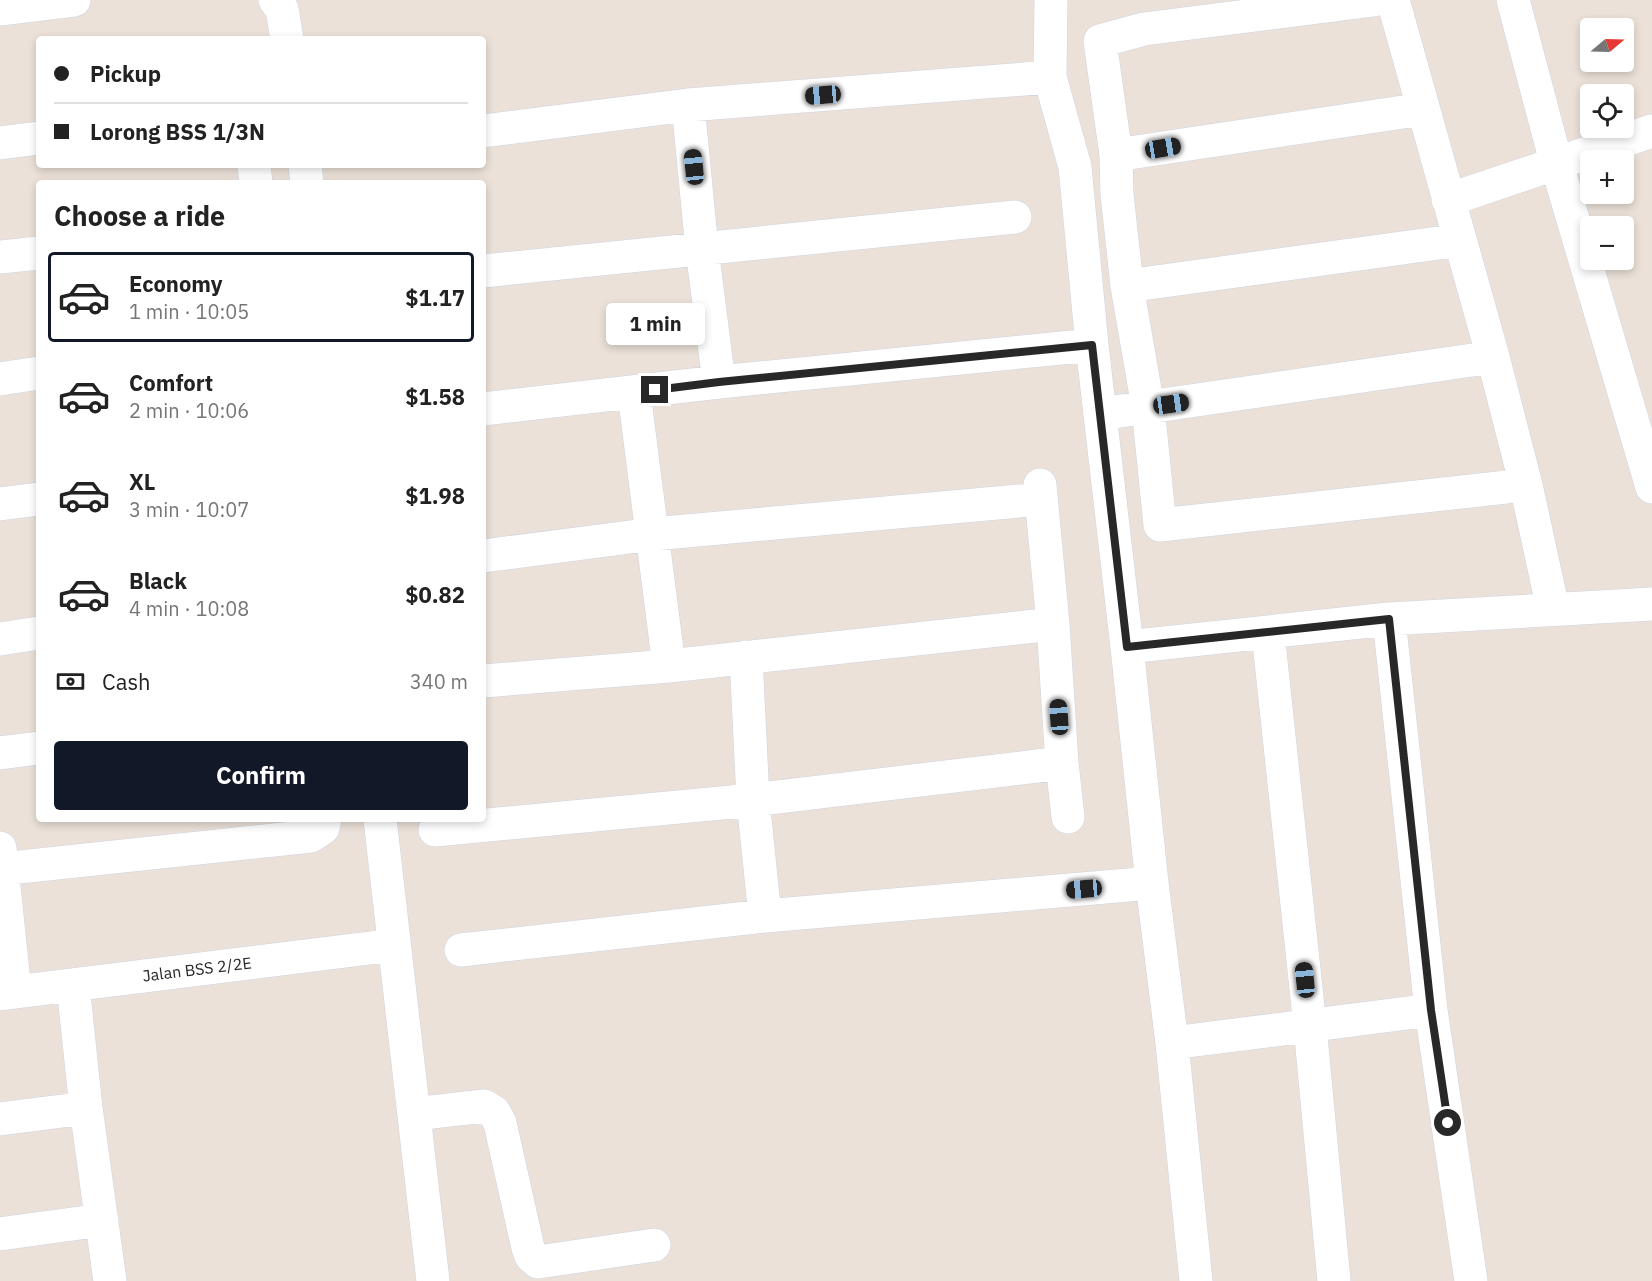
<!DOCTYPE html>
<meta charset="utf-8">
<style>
:root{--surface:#fff;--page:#f2f2f2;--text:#222;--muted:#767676;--line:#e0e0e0;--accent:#111827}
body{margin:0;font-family:"IBM Plex Sans",sans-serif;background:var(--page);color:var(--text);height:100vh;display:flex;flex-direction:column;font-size:22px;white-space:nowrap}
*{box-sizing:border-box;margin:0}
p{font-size:20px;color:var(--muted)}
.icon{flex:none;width:33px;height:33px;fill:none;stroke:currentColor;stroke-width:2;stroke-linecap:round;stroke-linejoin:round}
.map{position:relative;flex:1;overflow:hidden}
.drawer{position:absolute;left:36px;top:180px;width:450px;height:642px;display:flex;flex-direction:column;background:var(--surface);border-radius:6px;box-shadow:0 3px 9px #0003}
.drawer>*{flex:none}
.hud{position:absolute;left:36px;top:36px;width:450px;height:132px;border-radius:6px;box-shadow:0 3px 9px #0003;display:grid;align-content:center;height:132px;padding:0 18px;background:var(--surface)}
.needle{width:39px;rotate:71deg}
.tools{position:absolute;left:1580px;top:18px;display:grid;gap:12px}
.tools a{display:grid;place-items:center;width:54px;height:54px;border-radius:6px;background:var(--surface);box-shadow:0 3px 9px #0003;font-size:30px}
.end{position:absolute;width:27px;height:27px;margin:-14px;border:8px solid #282828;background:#fff;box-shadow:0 0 0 3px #fff}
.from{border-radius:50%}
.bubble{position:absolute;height:42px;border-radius:6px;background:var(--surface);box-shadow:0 3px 9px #0003;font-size:20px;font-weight:700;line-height:42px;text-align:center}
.car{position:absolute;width:18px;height:36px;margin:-18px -9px;border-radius:8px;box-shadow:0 0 4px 2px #0007;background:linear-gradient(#222 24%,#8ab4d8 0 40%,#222 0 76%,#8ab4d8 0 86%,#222 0)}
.hud b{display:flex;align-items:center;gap:21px;height:57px;font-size:22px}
.hud b+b{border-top:2px solid var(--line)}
.hud i{width:15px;height:15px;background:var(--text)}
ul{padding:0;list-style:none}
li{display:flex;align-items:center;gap:18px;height:90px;margin:0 12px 9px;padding:0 6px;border:3px solid transparent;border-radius:6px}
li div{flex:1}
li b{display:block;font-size:22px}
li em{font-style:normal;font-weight:700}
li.selected{border-color:var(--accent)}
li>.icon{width:54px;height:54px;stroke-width:1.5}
h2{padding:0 18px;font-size:27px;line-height:72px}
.pay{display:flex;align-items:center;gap:15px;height:66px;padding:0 18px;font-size:22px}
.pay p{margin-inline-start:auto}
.action{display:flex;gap:12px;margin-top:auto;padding:12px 18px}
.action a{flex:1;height:69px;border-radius:6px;background:var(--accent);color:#fff;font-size:24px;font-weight:700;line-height:69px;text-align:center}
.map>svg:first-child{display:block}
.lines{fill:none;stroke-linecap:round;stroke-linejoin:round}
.minor-casing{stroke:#cdd4e2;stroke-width:34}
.minor{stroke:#fff;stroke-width:33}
.route{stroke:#282828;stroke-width:8}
.labels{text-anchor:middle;stroke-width:6;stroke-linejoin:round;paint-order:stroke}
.street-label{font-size:16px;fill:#282828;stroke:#fff}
</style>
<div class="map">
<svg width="1652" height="1281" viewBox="0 0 1652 1281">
<rect width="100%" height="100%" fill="#ebe1d8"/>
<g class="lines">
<defs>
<path id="minor" d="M275,0L282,9L287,39
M1051,0L1050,77L1075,167L1092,345L1127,647L1152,883L1172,1043L1196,1281
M1393,0L1493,357L1526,485L1553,609
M1513,0L1556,162L1652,487
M0,9L74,0
M688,105L702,249L719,382
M1423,109L1116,155L1117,194L1127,286L1148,407L1160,525L1526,485
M483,131L688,105L1050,77
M0,143L39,138
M1116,155L1100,41L1144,29L1374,0
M254,165L256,183
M305,165L307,183
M1448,200L1652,131
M0,257L39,253
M483,271L1015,217
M1127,286L1460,240
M0,379L39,373
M634,393L669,666
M483,409L719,382L1092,345
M1100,414L1493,357
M1040,485L1053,624L1062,763L1068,817
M0,504L39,499
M483,556L653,534L1041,499
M1389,619L1431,1010L1471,1281
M1268,633L1310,1026L1334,1281
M0,639L39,633
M1127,647L1389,619L1652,604
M746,657L753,800L765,916
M483,681L669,666L1053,624
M0,753L39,748
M380,819L433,1281
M435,830L753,800L1062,763
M0,848L15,992
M0,869L311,836L323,828L325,819
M461,950L765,916L1152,883
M73,985L86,1108L110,1281
M0,994L394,945
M1172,1043L1431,1010
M414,1114L484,1106L494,1112L500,1123L528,1248L531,1256L538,1262L654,1245
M0,1119L86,1108
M0,1234L102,1220"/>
</defs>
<use href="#minor" class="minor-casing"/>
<use href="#minor" class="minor"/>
</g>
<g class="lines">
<path class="route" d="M655,390L719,382L1092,345L1127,647L1389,619L1431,1010L1448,1123"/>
</g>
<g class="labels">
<g class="street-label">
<text transform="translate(197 969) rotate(-7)" y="6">Jalan BSS 2/2E</text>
</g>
</g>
</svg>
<div class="tools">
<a><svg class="needle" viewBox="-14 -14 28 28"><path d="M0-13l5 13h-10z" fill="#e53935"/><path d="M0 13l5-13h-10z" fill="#767676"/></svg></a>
<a><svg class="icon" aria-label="locate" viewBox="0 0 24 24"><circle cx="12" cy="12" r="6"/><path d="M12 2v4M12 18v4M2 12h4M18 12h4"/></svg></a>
<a>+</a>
<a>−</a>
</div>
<i class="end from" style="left:1448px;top:1123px"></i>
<i class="end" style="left:655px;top:390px"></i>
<div class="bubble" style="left:606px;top:303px;width:99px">1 min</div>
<i class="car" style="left:823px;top:95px;rotate:265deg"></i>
<i class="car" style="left:1163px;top:148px;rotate:81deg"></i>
<i class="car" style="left:694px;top:167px;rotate:354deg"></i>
<i class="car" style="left:1171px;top:404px;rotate:82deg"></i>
<i class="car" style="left:1059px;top:717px;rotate:356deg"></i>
<i class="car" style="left:1084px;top:889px;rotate:265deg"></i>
<i class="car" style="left:1305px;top:980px;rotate:354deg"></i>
<div class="hud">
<b><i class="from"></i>Pickup</b>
<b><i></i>Lorong BSS 1/3N</b>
</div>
<section class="drawer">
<h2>Choose a ride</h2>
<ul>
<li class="selected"><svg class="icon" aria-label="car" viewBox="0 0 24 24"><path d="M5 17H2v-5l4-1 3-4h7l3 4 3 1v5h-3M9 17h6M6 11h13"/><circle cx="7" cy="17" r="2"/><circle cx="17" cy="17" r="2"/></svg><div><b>Economy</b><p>1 min · 10:05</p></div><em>$1.17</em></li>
<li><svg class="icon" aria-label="car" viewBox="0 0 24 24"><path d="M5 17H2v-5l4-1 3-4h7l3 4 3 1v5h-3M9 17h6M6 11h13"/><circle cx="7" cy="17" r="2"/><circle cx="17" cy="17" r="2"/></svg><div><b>Comfort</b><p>2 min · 10:06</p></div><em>$1.58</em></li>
<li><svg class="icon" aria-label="car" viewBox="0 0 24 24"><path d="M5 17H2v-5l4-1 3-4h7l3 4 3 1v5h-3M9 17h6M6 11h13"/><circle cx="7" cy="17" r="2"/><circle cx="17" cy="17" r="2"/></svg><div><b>XL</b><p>3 min · 10:07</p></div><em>$1.98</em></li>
<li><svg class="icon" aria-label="car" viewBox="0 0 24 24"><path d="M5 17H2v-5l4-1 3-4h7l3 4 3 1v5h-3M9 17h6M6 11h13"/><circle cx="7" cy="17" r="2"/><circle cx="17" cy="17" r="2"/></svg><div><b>Black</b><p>4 min · 10:08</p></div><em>$0.82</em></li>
</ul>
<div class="pay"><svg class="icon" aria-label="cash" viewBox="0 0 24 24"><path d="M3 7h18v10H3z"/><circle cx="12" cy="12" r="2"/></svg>Cash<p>340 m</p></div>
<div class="action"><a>Confirm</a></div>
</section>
</div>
